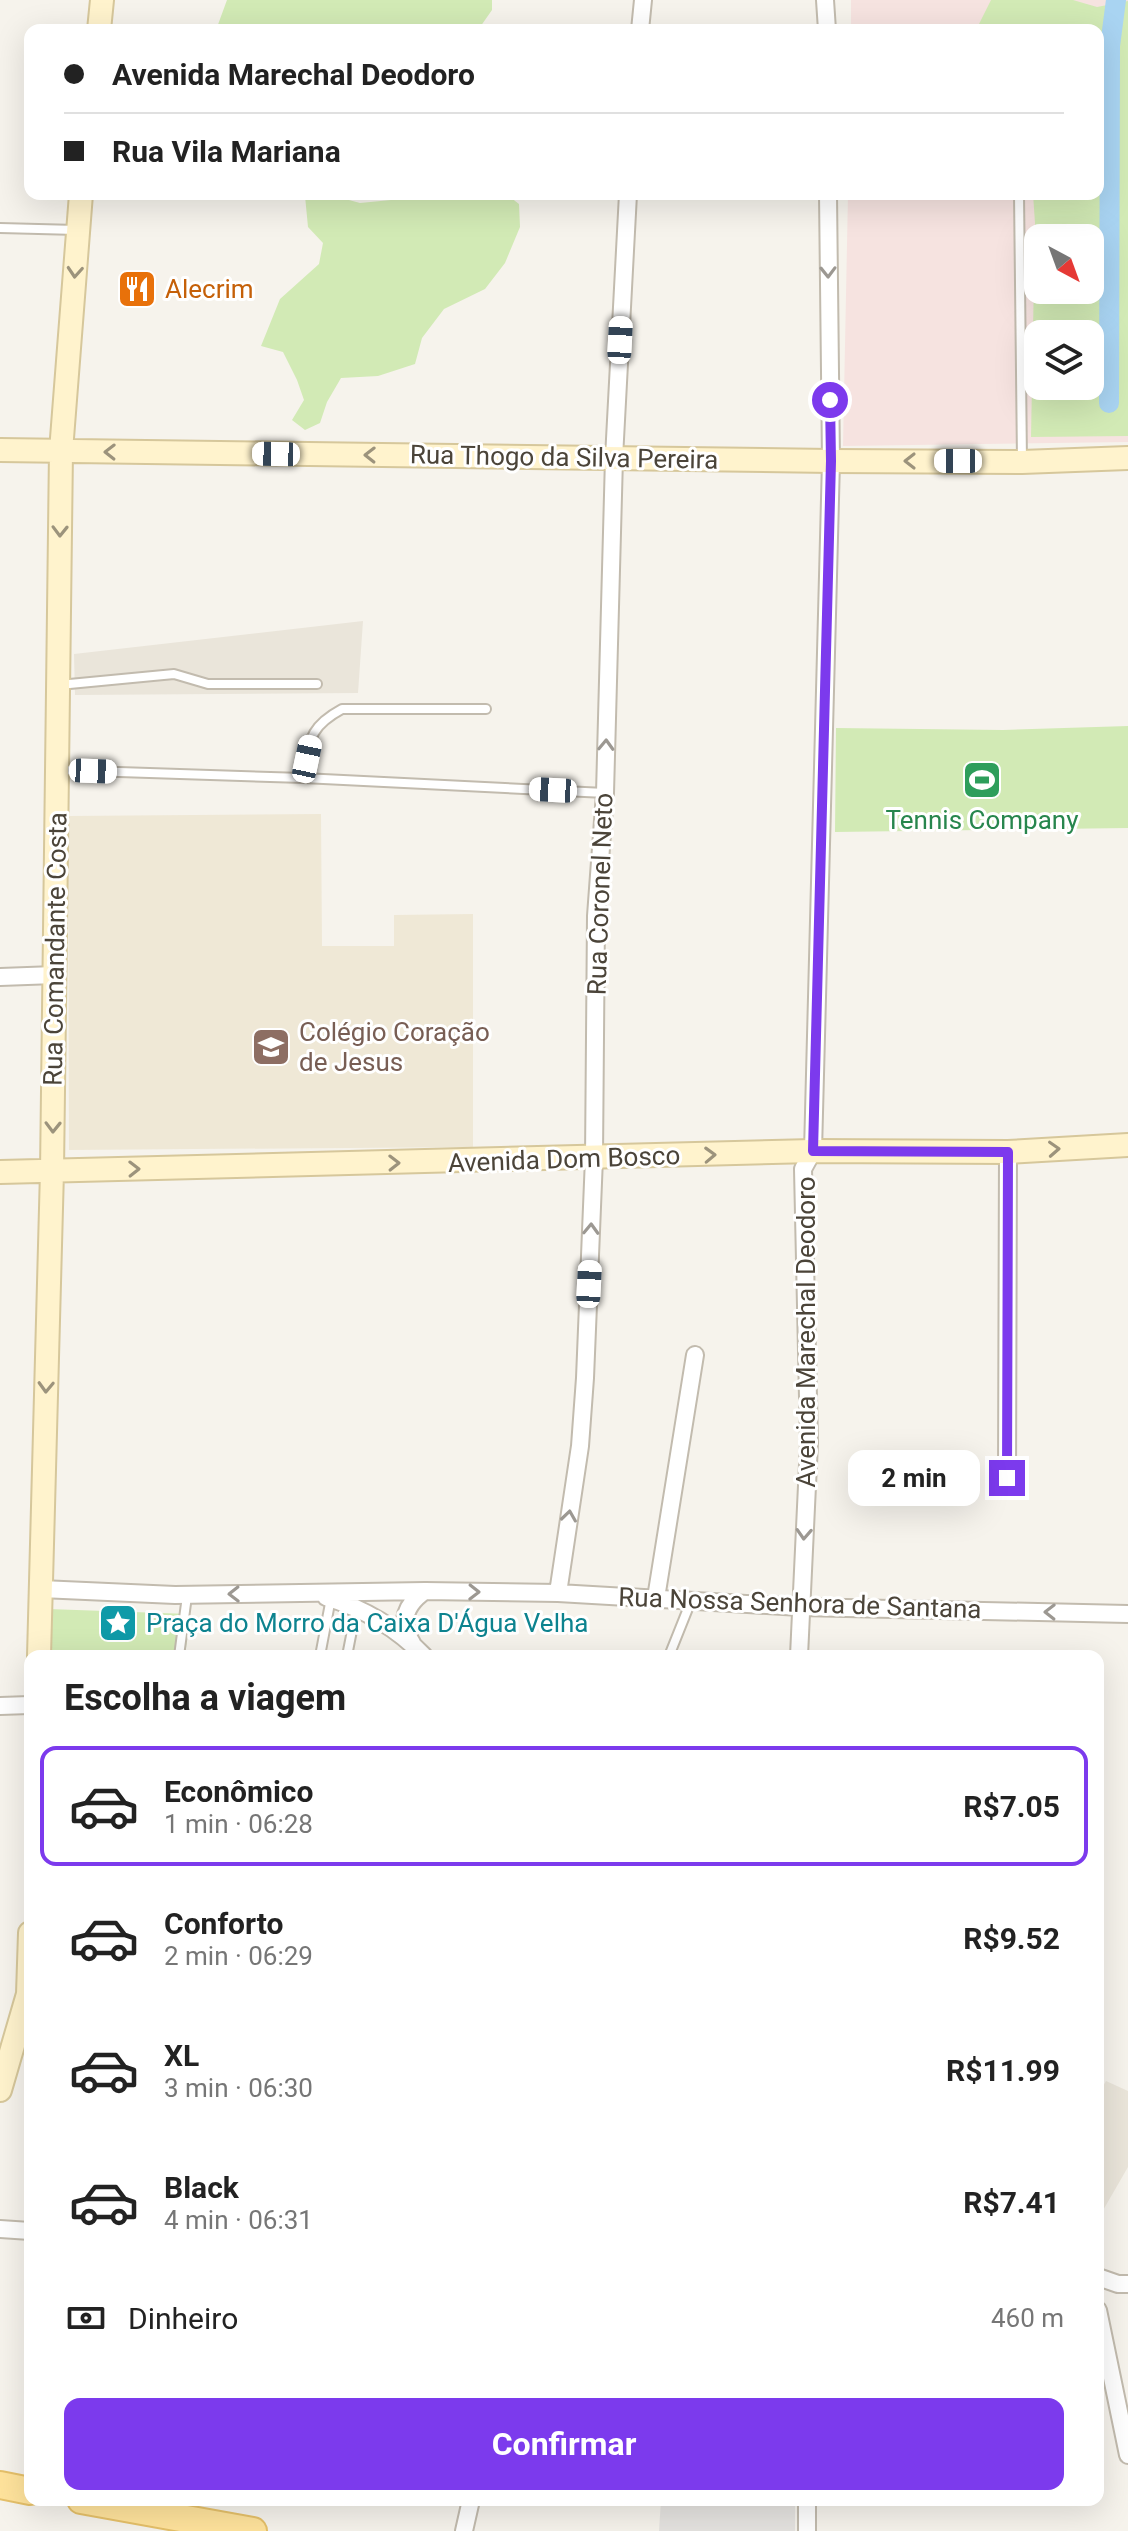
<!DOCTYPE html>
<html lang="pt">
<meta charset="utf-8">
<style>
:root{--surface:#fff;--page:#f6f6f6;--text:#222;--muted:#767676;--line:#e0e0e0;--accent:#7c3aed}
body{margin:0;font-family:Roboto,sans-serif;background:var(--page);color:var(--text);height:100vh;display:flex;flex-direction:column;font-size:30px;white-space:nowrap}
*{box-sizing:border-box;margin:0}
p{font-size:26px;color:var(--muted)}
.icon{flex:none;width:44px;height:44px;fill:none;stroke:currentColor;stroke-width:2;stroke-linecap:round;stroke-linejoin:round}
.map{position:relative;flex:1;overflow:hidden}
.details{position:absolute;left:24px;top:1650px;width:1080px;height:856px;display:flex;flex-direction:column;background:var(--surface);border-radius:16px;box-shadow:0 8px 32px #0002}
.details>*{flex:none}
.top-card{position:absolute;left:24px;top:24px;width:1080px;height:176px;border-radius:16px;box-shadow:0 8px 32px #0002;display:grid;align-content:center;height:176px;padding:0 40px;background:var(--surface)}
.needle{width:52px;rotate:139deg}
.controls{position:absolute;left:1024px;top:224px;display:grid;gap:16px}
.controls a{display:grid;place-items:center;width:80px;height:80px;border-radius:16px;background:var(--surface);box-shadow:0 8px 32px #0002;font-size:40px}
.end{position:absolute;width:36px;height:36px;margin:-18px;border:10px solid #7c3aed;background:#fff;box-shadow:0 0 0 4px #fff}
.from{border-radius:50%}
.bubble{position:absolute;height:56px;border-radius:16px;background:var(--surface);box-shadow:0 8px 32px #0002;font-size:26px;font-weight:700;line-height:56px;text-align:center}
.car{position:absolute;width:24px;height:48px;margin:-24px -12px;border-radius:10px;box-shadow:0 0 6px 2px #0007;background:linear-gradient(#fff 24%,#345 0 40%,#fff 0 76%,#345 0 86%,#fff 0)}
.top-card b{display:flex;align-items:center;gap:28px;height:76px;font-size:30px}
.top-card b+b{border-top:2px solid var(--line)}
.top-card i{width:20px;height:20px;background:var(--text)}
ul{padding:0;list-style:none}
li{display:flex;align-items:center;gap:24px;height:120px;margin:0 16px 12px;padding:0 24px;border:4px solid transparent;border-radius:16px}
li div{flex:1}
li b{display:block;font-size:30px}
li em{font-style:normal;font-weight:700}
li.current{border-color:var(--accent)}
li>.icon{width:72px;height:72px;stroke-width:1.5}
h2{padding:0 40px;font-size:36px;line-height:96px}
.pay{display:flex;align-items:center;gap:20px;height:88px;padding:0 40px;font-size:30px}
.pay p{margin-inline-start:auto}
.cta{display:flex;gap:16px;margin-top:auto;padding:16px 40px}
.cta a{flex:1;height:92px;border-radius:16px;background:var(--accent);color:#fff;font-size:32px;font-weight:700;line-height:92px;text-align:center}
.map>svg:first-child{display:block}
.residential{fill:#eae5da}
.education{fill:#efe8d6}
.medical{fill:#f6e3e0;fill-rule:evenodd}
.green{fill:#d2eab5;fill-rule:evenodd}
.parking{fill:#e5e3e0}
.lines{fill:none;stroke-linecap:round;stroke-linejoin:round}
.canal{stroke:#a9d4f2;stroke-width:20}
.lane-casing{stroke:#c2bbae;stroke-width:12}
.street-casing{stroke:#c2bbae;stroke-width:20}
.secondary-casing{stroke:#d6c79b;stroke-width:26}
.primary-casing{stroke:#e6c16a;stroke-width:30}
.lane{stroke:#fff;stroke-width:8}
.street{stroke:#fff;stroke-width:16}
.secondary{stroke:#fff3cd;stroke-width:22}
.primary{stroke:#ffe39c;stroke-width:26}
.oneway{stroke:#9c937c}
.oneway2{stroke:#9c9892}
.route{stroke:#7c3aed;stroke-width:10}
.labels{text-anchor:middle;stroke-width:6;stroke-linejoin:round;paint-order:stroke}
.food-label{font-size:26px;fill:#c56008;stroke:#fff;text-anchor:start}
.street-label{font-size:26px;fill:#4b4439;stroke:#fff}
.leisure-label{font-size:26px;fill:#27864d;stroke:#fff}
.education-label{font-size:26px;fill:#785e54;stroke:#fff;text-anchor:start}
.culture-label{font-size:26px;fill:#0d838f;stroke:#fff;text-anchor:start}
</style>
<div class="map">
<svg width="1128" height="2531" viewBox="0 0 1128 2531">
<rect width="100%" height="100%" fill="#f6f3ec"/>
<path class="residential" d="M363,621L358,693L75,695L74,654Z
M1106,2081L1128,2091V2167L1098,2219V2095Z"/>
<path class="education" d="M321,814L322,946H394V915L473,914V1147L69,1150L68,816Z"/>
<path class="medical" d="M851,0H1128V442L843,446L848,194H1098V30H851ZM1038,238H1090V290H1038ZM1038,334H1090V386H1038Z"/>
<path class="green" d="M227,0H492V10L478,30H216Z
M991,0H1073L1097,7L1128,1V436L1031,437L1035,223L1033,194H1098V30H976ZM1038,238H1090V290H1038ZM1090,334V386H1038V334Z
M327,194L360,203L401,199L406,194H506L519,204L520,227L505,263L485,289L444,309L422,338L415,364L378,376L341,378L327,402L320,423L305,430L292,420L304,400L297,380L283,352L261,346L280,299L319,264L323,243L308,227L305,196Z
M1128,726V828L835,832L836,728L1003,730Z
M48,1609L190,1614L185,1656H46Z"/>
<path class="parking" d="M661,2500H795V2531H659Z"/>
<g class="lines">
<path class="canal" d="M1109,403L1110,46L1116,0"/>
<defs>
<path id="lane" d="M1019,194L1022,461
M0,228L77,230
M59,685L174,674L208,684H317
M58,770L303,778L605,793
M303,778C310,742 307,728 342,709H486
M179,1656L187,1596
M320,1656L331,1598
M347,1656L356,1610
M669,1656L691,1601"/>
<path id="street" d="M825,0L827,30
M640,30L643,0
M0,977L55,975
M1007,1478L1008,1152
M41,1589L175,1595L425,1591L558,1593L800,1607L1128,1614
M558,1593L580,1446L585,1378L594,1158L596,916L605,793L614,458L628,194
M326,1597C362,1608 397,1628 424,1656
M656,1598L695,1355
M412,1643C398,1622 406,1604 425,1591
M799,1656L809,1443L803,1169L813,1151L831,461L828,194
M0,1706L30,1705
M0,2229L30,2231
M1098,2277L1118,2284H1128
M1098,2310L1128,2455
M807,2500V2531
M464,2531L471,2500"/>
<path id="secondary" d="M99,30L102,0
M0,450L831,461L1022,462L1128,458
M0,1172L813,1151L1008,1152L1128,1145
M39,1656L52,1171L61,451L81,194
M0,2090L28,1994L30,1933"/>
<path id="primary" d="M0,2485L30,2491
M81,2500L253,2531"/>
</defs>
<use href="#lane" class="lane-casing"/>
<use href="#street" class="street-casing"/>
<use href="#secondary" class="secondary-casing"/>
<use href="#primary" class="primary-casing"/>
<use href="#lane" class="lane"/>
<use href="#street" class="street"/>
<use href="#secondary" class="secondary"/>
<use href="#primary" class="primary"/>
</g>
<defs><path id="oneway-chevron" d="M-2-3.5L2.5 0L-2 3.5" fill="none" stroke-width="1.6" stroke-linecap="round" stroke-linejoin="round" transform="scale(2)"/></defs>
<g class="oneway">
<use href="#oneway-chevron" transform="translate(75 272) rotate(94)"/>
<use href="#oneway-chevron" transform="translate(110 452) rotate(-179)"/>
<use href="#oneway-chevron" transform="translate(370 455) rotate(-179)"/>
<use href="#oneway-chevron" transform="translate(910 461) rotate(-180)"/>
<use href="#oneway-chevron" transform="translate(60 531) rotate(91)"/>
<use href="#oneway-chevron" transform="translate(53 1127) rotate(91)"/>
<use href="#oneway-chevron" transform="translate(1054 1149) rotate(-3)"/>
<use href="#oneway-chevron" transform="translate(710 1155) rotate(-2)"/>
<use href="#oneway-chevron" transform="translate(394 1163) rotate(-1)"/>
<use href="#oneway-chevron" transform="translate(134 1169) rotate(-1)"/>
<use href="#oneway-chevron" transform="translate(46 1387) rotate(92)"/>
</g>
<g class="oneway2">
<use href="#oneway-chevron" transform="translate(828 272) rotate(89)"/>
<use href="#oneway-chevron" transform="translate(606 745) rotate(-88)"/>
<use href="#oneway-chevron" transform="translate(591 1229) rotate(-88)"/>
<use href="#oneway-chevron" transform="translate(569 1516) rotate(-82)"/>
<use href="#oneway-chevron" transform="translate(804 1534) rotate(93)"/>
<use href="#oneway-chevron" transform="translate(474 1592) rotate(1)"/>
<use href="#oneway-chevron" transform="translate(234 1594) rotate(179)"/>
<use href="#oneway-chevron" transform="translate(1050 1612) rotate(-179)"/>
</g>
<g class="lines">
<path class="route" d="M830,400L831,461L813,1151L1008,1152L1007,1478"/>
</g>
<defs>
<symbol id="restaurant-square" viewBox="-11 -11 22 22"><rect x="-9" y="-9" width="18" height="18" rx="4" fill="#e8710a" stroke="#fff"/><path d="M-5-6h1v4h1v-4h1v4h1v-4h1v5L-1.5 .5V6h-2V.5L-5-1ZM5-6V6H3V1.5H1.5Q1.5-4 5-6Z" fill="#fff"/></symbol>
<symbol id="stadium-square" viewBox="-11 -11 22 22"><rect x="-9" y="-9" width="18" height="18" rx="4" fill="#2e9e5b" stroke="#fff"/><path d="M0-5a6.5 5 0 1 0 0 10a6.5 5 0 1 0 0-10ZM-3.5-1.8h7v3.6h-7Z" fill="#fff"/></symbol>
<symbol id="school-square" viewBox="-11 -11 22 22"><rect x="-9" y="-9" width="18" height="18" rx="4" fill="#8d6e63" stroke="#fff"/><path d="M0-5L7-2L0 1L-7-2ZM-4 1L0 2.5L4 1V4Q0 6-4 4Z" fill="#fff"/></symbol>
<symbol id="sight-square" viewBox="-11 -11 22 22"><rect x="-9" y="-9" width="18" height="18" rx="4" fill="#0f9aa8" stroke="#fff"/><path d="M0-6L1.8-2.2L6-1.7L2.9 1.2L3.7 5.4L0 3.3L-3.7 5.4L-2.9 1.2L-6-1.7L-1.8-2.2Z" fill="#fff"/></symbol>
</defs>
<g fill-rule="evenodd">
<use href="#restaurant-square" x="115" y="267" width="44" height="44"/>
<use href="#stadium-square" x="960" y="758" width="44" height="44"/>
<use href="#school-square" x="249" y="1025" width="44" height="44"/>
<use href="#sight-square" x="96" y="1601" width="44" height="44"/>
</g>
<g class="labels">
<g class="food-label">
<text x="165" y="298">Alecrim</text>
</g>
<g class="street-label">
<text transform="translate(564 457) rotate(1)" y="9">Rua Thogo da Silva Pereira</text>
<text transform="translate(600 894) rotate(-88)" y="9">Rua Coronel Neto</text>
<text transform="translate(55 949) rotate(-89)" y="9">Rua Comandante Costa</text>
<text transform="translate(564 1159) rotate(-2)" y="9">Avenida Dom Bosco</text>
<text transform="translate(806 1332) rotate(-90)" y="9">Avenida Marechal Deodoro</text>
<text transform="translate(800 1603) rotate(2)" y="9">Rua Nossa Senhora de Santana</text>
</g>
<g class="leisure-label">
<text x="982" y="829">Tennis Company</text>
</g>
<g class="education-label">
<text x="299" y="1041">Colégio Coração<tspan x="299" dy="30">de Jesus</tspan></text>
</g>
<g class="culture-label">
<text x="146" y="1632">Praça do Morro da Caixa D'Água Velha</text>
</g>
</g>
</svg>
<div class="controls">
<a><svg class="needle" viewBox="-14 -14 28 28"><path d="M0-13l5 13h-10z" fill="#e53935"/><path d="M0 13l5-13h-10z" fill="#767676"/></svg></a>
<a><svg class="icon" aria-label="layers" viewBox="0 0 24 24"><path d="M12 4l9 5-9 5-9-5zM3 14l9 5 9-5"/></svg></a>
</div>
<i class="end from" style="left:830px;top:400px"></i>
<i class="end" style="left:1007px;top:1478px"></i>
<div class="bubble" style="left:848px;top:1450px;width:132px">2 min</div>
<i class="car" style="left:620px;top:340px;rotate:3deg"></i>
<i class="car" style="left:276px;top:454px;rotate:271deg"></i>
<i class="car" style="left:958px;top:461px;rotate:270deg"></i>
<i class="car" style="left:307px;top:759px;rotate:12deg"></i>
<i class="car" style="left:93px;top:771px;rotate:92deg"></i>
<i class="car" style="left:553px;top:790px;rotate:273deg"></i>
<i class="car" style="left:589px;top:1284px;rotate:3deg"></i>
<div class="top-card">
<b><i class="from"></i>Avenida Marechal Deodoro</b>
<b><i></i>Rua Vila Mariana</b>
</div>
<section class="details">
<h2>Escolha a viagem</h2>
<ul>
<li class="current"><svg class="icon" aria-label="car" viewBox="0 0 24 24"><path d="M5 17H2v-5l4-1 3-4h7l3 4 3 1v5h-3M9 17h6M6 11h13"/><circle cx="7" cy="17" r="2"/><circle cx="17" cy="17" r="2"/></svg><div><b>Econômico</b><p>1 min · 06:28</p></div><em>R$7.05</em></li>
<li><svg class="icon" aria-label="car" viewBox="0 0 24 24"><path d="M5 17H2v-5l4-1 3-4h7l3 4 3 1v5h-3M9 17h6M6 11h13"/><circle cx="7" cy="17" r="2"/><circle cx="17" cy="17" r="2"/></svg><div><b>Conforto</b><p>2 min · 06:29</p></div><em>R$9.52</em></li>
<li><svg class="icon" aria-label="car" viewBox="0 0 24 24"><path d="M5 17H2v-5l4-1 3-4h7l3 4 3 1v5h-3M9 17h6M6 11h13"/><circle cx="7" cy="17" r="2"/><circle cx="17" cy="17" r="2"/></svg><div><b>XL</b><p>3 min · 06:30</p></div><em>R$11.99</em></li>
<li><svg class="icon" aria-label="car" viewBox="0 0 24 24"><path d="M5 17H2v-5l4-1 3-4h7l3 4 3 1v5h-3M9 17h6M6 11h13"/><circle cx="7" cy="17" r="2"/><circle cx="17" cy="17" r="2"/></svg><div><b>Black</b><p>4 min · 06:31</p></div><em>R$7.41</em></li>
</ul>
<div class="pay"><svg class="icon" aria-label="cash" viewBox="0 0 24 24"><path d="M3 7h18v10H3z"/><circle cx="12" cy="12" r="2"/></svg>Dinheiro<p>460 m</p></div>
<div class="cta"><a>Confirmar</a></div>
</section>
</div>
